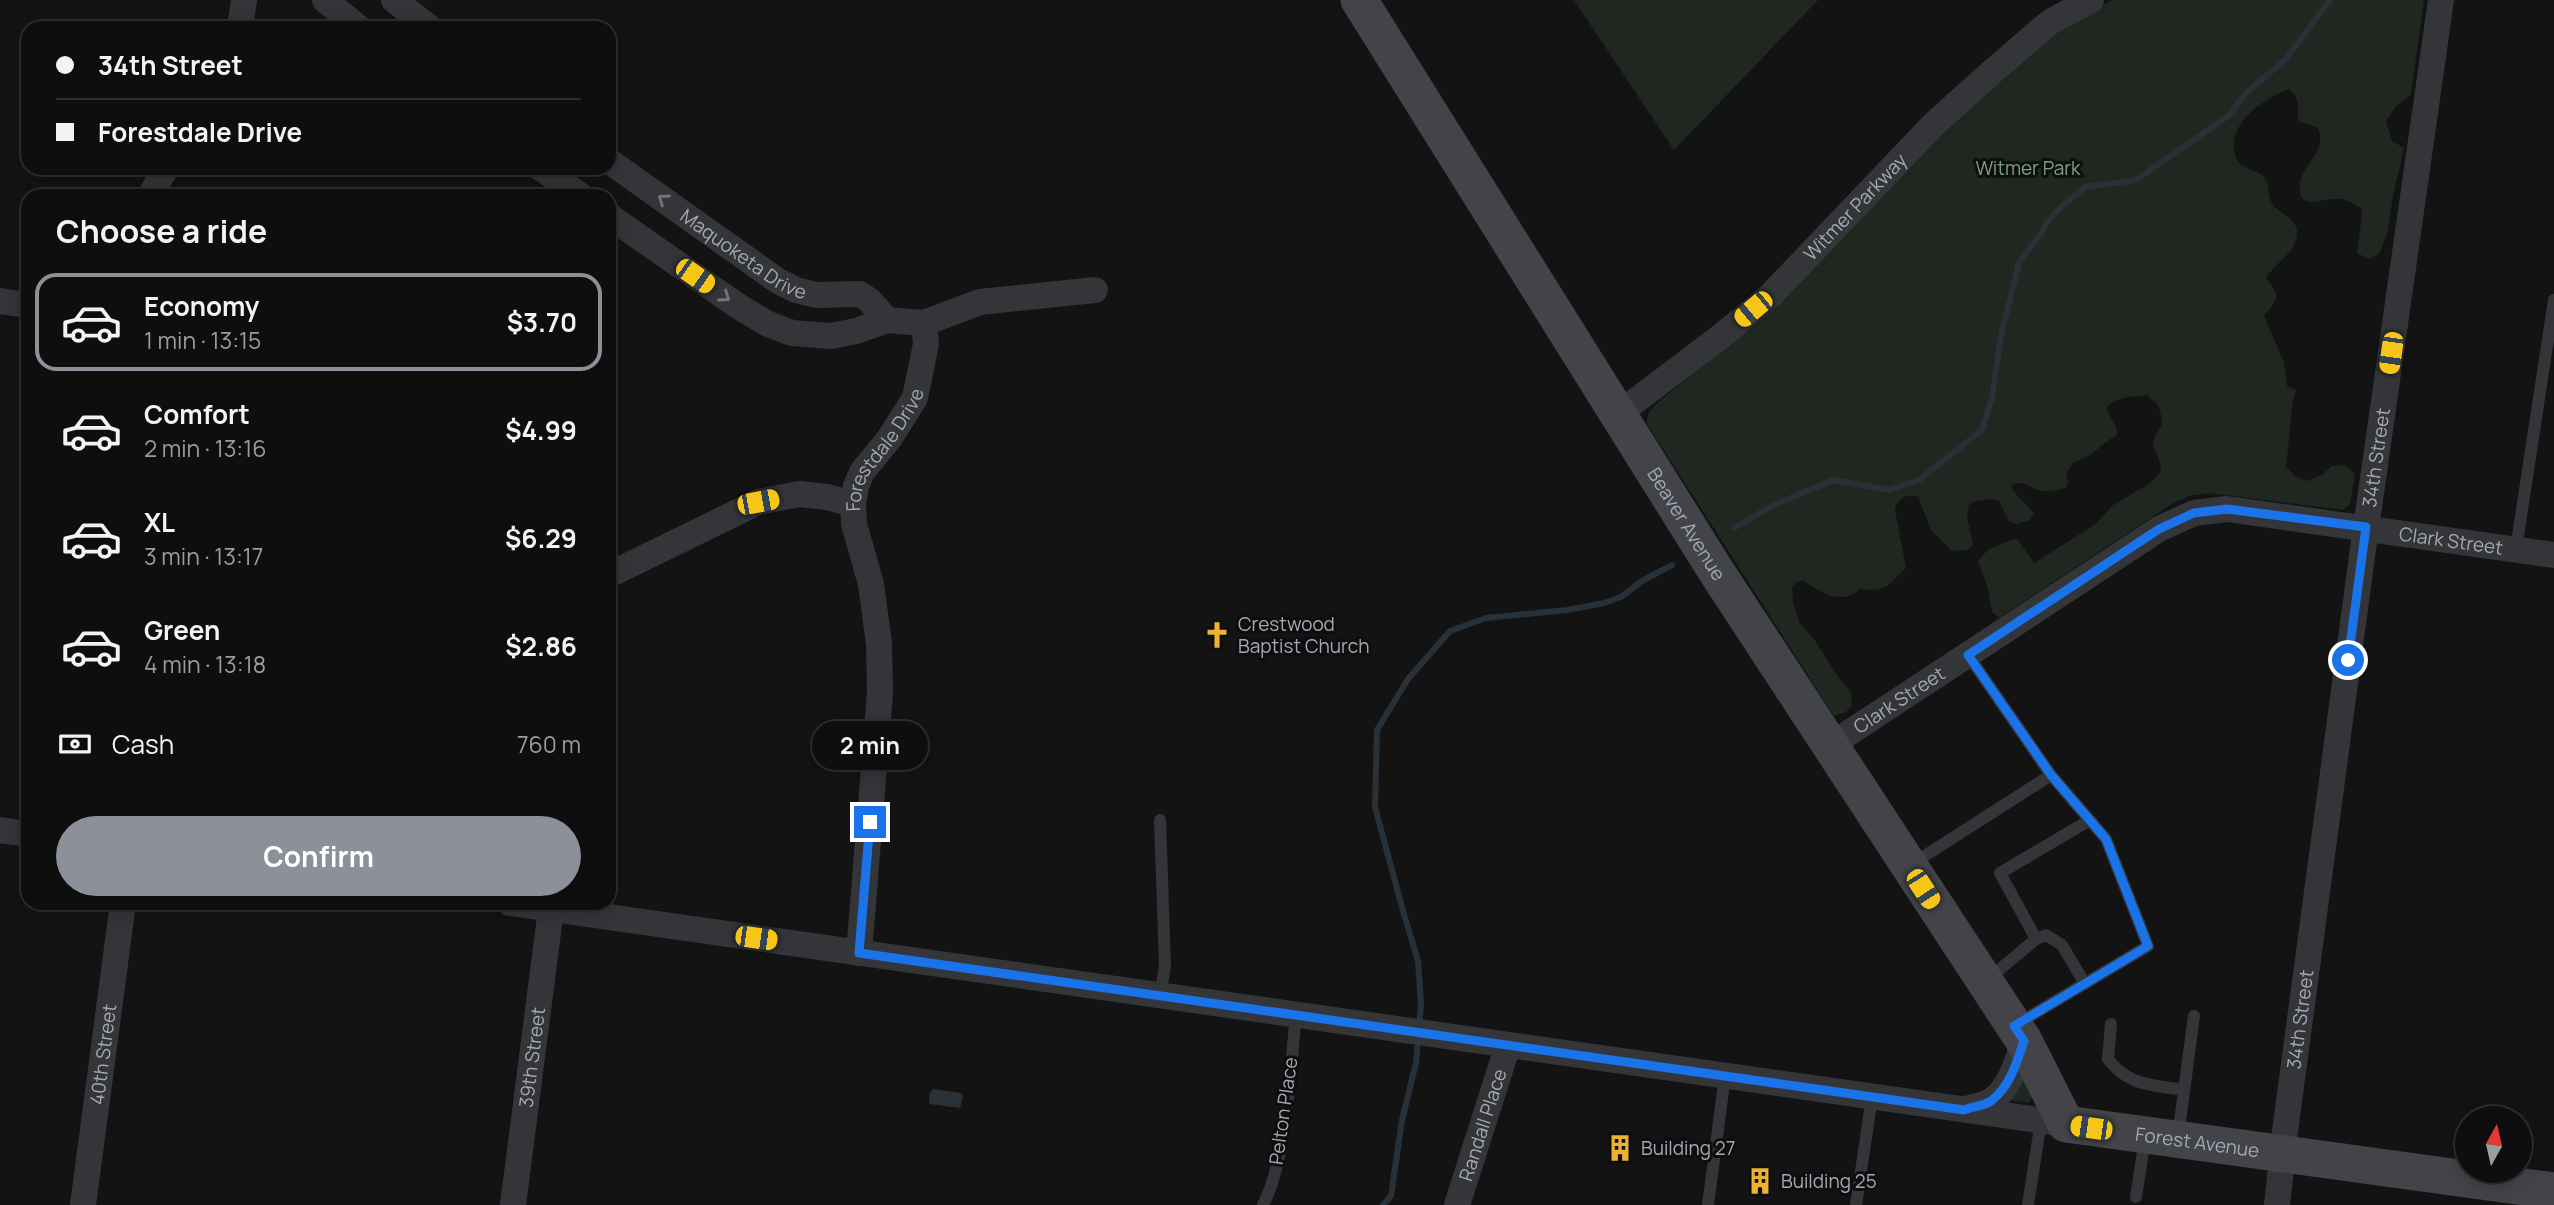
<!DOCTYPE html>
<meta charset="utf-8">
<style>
:root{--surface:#0e0e0f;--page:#1c1c1d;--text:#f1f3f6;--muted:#9b9c9e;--line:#2e2e2f;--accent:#8c9099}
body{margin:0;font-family:Manrope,sans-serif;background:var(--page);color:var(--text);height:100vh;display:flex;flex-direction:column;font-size:26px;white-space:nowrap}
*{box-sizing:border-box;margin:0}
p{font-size:23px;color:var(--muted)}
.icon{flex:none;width:38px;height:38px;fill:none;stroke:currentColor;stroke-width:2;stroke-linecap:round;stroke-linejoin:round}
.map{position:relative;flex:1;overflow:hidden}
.panel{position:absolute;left:21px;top:189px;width:595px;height:721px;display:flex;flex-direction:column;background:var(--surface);border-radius:21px;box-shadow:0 4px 18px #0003,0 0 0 2px var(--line)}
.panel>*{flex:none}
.top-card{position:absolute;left:21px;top:21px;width:595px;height:154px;border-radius:21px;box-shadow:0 4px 18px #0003,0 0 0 2px var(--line);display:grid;align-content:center;height:154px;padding:0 35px;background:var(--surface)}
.needle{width:46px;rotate:8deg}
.buttons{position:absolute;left:2455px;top:1106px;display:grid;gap:14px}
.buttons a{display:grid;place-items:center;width:77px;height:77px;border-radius:50%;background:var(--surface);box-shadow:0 4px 18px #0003,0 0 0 2px var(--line);font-size:35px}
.end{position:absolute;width:32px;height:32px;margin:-16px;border:9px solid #1a73e8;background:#fff;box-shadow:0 0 0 4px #fff}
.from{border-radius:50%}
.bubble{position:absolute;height:49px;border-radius:24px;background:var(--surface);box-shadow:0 4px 18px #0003,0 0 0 2px var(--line);font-size:23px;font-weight:700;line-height:49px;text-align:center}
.car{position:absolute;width:21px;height:42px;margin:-21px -10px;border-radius:9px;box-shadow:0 0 5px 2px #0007;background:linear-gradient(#f5c518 24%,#345 0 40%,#f5c518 0 76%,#345 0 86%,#f5c518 0)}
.top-card b{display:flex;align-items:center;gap:24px;height:66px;font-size:26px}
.top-card b+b{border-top:2px solid var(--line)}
.top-card i{width:18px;height:18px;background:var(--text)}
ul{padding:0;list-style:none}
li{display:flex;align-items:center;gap:21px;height:98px;margin:0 14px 10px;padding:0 21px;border:4px solid transparent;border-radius:21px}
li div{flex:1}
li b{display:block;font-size:26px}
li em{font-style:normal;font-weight:700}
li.selected{border-color:var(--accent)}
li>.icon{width:63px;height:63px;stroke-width:1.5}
h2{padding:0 35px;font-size:32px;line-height:84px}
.pay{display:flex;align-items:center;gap:18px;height:77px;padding:0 35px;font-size:26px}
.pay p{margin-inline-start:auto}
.cta{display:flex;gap:14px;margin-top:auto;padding:14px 35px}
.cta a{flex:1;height:80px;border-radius:42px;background:var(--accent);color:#fff;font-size:28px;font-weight:700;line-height:80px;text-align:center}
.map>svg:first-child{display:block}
.green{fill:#1f2720}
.water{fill:#293138}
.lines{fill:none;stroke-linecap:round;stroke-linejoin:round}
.stream{stroke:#293138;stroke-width:6}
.service{stroke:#343539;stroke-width:12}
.minor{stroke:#343539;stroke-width:26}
.secondary{stroke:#424449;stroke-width:37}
.oneway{stroke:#72757d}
.route{stroke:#1a73e8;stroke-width:9}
.labels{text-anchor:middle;stroke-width:6;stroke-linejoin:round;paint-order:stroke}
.park-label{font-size:19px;fill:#7ca07f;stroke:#0e0e0f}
.street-label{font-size:19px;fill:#a5a9b5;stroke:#0e0e0f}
.poi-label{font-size:19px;fill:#a5a9b5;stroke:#0e0e0f;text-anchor:start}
</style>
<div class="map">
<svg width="2554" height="1205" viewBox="0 0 2554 1205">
<rect width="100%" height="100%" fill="#131314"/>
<path class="green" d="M1574,0H1818L1674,150Z
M2112,0H2424L2411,95L2395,107L2386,121L2392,141L2404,148L2393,196L2387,234L2379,254L2369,259L2357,253L2362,215L2361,208C2355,204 2348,200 2341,199C2324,196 2296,214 2300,184C2303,163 2328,151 2318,128L2298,121C2298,108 2300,97 2289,89C2263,99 2222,126 2237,160C2242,170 2257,169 2264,177C2271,186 2266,198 2275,207C2281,213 2296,221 2297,230C2298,253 2276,261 2266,278C2281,296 2278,299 2264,316L2284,362L2287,386L2296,390L2293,400L2286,467L2295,476L2306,481L2322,475L2332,466L2345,465L2355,473L2350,504L2343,510L2209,493L2189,496L2172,504L1999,618L1992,612L1987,585L1978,562C1984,549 2003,542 2017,539L2034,563L2096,524L2113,505L2149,484L2160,473L2161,466L2153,445L2154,438L2161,426L2162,419L2158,405L2147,395C2133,397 2116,396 2106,408L2116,427L2117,435C2101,444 2092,457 2074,462L2066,474L2068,481L2066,488C2060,489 2050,492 2043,491C2030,489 2024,478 2011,486C2016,498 2028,503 2034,514L2030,520L2016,524L2009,521L1999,501L1992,499L1971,502C1962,514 1972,531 1973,545L1967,550L1952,551L1931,530L1918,497C1906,494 1897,498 1895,510L1906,568C1887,586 1888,592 1860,589C1842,606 1820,593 1803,580L1797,582L1792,587L1793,602L1799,622L1814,639L1837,675L1851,693L1852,705L1846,712L1834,716L1647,424C1646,410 1657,404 1667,395L1776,305L1938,132L2048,35Z
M2023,1078L2033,1097L2028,1103L2010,1100Z"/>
<path class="water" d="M934,1089L961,1093L963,1097L960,1108L929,1104L930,1092Z"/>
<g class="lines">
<path class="stream" d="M1734,528L1774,505L1833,480L1889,490L1919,480L1982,430L1992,398L2001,335L2019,262L2041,234L2045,225L2060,208L2085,187L2136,180L2228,116L2247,92L2286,59L2330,0
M1419,1027L1421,1004L1418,961L1403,911L1375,807L1377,730L1408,679L1450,631L1486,618L1567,610L1604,603L1621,597L1642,581L1672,565
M1383,1205L1391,1196L1402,1120L1416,1063L1418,1038"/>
<path class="service" d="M2516,549L2554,300
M1160,820L1165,966L1160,996
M1912,864L2051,775L1968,655
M2036,939L2000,873L2090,820
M1987,980L2036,939L2046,935L2062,945L2085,984
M2017,1024L2148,946L2106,839L2051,775
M2111,1024L2108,1059C2128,1086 2153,1085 2184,1090
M2178,1136L2194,1016
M2136,1197L2145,1139
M1263,1205C1287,1159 1290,1069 1296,1015
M1708,1205L1725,1076
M1856,1205L1872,1097
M2028,1205L2041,1121"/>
<g class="minor">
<path d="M325,0L359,28"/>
<path d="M394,0L430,28"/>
<path d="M240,28L244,0"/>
<path id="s1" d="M609,161L778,281L796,290L816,295L860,294L869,300L887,320"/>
<path d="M541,168L581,196"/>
<path d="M150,196L166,168"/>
<path d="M609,216L738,306L768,324L792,333L831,336L856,331L887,320L924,323L980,302L1095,290"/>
<path d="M0,301L28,305"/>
<path id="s2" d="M1617,415L1720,337L1770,296L1933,125L1993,71L2050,22L2091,0"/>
<path d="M609,575L758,502L799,494L827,497L853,504"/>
<path id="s3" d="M1829,746L2159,529L2194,513L2227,509L2554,555"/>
<path d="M0,830L28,834"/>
<path d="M510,903L2066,1124"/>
<path id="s4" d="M859,953L880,693L879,644L871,584L854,524L853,504L856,486L862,472L889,439L915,398L926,344L924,323"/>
<path d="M1965,1109C1972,1107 1981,1106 1987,1103C2009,1093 2017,1062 2024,1041"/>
<path id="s5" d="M83,1205L123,903"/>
<path id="s6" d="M513,1205L551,909"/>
<path id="s7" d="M1457,1205L1508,1045"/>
<path id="s8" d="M2277,1205L2285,1131L2363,549L2441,0"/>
</g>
<path class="secondary" id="s9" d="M1359,0L1716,571L2024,1041L2066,1124L2554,1191"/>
</g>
<defs><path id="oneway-chevron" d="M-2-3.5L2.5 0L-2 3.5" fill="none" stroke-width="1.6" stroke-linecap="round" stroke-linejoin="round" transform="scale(1.75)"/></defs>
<g class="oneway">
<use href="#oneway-chevron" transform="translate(663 199) rotate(-145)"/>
<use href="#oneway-chevron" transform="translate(725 297) rotate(35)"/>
</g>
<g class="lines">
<path class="route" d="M870,822L859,953L1964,1110C1972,1107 1984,1106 1991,1101C2010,1087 2017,1062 2024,1041L2014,1026L2148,946L2106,839L2051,775L1968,655L2159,529L2194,513L2227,509L2366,527L2348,660"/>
</g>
<defs>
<symbol id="church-bare" viewBox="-9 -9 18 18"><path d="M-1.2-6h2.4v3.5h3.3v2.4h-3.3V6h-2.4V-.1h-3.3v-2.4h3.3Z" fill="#eeb231" stroke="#0e0e0f" stroke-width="2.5" paint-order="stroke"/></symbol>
<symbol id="building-bare" viewBox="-9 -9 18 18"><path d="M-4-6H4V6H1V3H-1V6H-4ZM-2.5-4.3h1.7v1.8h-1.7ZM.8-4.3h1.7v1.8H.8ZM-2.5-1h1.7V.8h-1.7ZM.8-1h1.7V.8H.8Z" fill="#eeb231" stroke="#0e0e0f" stroke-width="2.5" paint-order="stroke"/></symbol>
</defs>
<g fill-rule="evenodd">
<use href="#church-bare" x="1198" y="616" width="38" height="38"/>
<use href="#building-bare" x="1601" y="1129" width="38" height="38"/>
<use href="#building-bare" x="1741" y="1162" width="38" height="38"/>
</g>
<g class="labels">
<g class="park-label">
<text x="2028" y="175">Witmer Park</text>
</g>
<g class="street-label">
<text dy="7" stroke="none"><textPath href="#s2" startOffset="317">Witmer Parkway</textPath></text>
<text dy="7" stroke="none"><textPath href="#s1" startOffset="164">Maquoketa Drive</textPath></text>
<text dy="7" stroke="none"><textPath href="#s4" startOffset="516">Forestdale Drive</textPath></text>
<text dy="7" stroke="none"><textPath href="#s8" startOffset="754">34th Street</textPath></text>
<text dy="7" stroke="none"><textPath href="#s9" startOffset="618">Beaver Avenue</textPath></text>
<text dy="7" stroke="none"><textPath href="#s3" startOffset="693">Clark Street</textPath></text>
<text dy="7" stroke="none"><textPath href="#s3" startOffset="84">Clark Street</textPath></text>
<text dy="7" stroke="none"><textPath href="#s8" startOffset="187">34th Street</textPath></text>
<text dy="7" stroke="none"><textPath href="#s5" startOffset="152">40th Street</textPath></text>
<text dy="7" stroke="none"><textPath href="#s6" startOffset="149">39th Street</textPath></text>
<text transform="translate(1283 1111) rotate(-82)" y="7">Pelton Place</text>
<text dy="7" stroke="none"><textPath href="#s7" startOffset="84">Randall Place</textPath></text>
<text dy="7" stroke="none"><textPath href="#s9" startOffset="1461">Forest Avenue</textPath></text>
</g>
<g class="poi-label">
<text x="1238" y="631">Crestwood<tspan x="1238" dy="22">Baptist Church</tspan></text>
<text x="1641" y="1155">Building 27</text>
<text x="1781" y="1188">Building 25</text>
</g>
</g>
</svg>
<div class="buttons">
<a><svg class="needle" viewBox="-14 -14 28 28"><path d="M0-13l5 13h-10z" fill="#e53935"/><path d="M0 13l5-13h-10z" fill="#9b9c9e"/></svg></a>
</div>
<i class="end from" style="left:2348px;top:660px"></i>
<i class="end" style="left:870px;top:822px"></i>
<div class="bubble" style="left:812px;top:721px;width:116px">2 min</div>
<i class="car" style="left:695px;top:276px;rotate:125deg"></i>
<i class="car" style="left:1753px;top:309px;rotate:230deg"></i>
<i class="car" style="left:2391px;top:353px;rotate:188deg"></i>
<i class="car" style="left:758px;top:502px;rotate:79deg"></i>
<i class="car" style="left:1923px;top:889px;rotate:147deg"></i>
<i class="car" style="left:756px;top:938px;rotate:98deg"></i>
<i class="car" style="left:2091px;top:1128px;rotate:278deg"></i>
<div class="top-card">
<b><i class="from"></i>34th Street</b>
<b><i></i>Forestdale Drive</b>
</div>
<section class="panel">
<h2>Choose a ride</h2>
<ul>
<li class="selected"><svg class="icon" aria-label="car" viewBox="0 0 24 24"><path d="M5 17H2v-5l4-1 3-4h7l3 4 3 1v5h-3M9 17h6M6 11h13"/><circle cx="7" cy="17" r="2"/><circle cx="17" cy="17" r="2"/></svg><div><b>Economy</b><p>1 min · 13:15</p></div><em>$3.70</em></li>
<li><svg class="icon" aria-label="car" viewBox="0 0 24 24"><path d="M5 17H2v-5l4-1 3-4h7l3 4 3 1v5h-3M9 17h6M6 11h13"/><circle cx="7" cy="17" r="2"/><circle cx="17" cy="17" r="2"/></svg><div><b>Comfort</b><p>2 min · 13:16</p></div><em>$4.99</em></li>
<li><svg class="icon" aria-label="car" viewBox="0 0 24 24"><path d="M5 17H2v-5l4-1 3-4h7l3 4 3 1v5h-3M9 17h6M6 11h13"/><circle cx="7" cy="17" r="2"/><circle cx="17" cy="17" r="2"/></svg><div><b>XL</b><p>3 min · 13:17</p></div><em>$6.29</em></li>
<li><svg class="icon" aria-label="car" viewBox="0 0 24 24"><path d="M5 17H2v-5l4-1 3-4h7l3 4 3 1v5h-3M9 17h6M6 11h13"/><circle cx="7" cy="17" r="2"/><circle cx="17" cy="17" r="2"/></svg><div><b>Green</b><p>4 min · 13:18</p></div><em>$2.86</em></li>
</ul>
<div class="pay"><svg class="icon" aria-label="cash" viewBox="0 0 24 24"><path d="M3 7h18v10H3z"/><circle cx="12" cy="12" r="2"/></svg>Cash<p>760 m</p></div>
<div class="cta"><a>Confirm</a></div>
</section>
</div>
